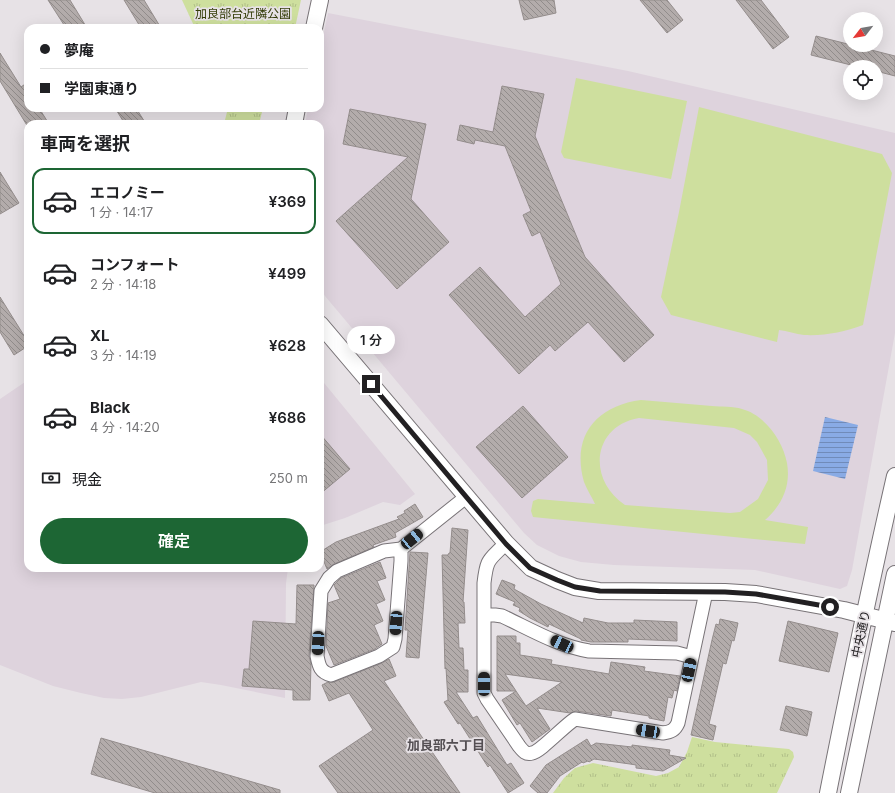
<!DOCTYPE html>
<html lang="ja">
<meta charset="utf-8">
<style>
:root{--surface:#fff;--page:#f2f2f2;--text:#202124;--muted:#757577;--line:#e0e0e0;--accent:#1d6634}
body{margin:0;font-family:Inter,"Noto Sans JP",sans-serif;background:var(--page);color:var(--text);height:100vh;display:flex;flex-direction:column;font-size:15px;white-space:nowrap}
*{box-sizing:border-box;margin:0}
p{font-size:13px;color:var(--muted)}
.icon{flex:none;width:22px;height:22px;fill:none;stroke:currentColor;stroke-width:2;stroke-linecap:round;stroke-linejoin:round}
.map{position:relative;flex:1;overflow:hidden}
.side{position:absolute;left:24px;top:120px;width:300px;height:452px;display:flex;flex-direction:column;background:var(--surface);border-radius:12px;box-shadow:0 4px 16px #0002}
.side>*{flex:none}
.banner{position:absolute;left:24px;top:24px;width:300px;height:88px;border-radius:12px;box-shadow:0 4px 16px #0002;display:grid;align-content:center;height:88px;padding:0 16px;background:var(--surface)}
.needle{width:26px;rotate:239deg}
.fabs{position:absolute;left:843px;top:12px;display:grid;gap:8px}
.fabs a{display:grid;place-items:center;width:40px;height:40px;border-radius:50%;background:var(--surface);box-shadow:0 4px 16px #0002;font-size:20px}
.end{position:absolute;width:18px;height:18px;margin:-9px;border:5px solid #222022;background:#fff;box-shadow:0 0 0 2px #fff}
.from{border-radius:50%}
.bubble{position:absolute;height:28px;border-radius:14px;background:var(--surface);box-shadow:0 4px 16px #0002;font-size:13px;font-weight:600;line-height:28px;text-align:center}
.car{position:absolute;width:12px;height:24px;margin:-12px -6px;border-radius:5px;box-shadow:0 0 3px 1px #0007;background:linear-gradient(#222 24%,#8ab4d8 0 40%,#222 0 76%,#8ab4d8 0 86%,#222 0)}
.banner b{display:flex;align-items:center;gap:14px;height:38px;font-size:15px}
.banner b+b{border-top:1px solid var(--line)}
.banner i{width:10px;height:10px;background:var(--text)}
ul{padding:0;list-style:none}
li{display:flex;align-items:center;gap:12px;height:66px;margin:0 8px 6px;padding:0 8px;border:2px solid transparent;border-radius:12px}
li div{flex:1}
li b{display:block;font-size:15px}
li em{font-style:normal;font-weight:600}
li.selected{border-color:var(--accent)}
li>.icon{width:36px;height:36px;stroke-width:1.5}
h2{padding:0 16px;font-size:18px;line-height:48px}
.pay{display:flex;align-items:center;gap:10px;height:44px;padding:0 16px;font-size:15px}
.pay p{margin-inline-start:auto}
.cta{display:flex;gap:8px;margin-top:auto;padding:8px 16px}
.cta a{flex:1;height:46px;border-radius:24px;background:var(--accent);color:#fff;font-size:16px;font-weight:600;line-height:46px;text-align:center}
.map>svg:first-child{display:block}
.built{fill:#ded3dd}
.grass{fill:url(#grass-tufts)}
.pitch{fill:#cedf9e;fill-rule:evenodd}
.water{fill:url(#water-rules)}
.building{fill:url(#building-back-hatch);stroke:#948d8c}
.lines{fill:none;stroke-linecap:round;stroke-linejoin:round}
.minor-casing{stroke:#787377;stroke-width:15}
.tertiary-casing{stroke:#787377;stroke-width:18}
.minor{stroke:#fff;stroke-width:13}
.tertiary{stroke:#fff;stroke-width:16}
.route{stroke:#222022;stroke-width:5}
.labels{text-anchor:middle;stroke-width:3.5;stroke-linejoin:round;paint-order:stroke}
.park-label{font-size:12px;fill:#333c07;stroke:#e7e2e6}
.street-label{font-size:12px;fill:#222022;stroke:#e7e2e6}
.neighbourhood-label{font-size:13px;font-weight:bold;fill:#544f53;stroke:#e7e2e6}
</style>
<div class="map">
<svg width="895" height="793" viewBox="0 0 895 793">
<defs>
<pattern id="grass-tufts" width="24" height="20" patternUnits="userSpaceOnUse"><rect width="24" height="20" fill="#cedf9e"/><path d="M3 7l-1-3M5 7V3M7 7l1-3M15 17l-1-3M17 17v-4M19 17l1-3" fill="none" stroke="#b1bf88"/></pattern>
<pattern id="water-rules" width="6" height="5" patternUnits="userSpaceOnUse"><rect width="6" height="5" fill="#89abe5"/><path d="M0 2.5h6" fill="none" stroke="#708bb9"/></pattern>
<pattern id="building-back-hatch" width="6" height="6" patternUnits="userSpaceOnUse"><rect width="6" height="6" fill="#b3acab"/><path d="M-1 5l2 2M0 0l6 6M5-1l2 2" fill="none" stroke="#918c8b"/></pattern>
</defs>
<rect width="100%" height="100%" fill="#e7e2e6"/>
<path class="built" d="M328,13L628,71L895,133V333L852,570L847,586L840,589L755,570L614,565L581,562L559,556L537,545L524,533L325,296L320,288V124H305L308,108H320V51Z
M320,378L415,494L400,505L383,502L345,518L320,526Z
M28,380V568H288L286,583L285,698L221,685L201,682L141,697L122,699L104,698L81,693L53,686L0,665V399Z"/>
<path class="grass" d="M182,0H301L295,28H195Z
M228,108H263L259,124H224Z
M692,737L715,742L789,749L793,752L794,757L777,793H553L564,778L575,768L593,763L656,776L668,773L679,767L687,752Z"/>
<path class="pitch" d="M576,78L687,101L671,179L564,158L561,152Z
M699,107L882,154L892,173L863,325C844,332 825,336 804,335C796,334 787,331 779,330L777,342L671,315L661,297L679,212Z
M641,400C665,402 688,404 712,406C721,407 733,406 742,409C765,415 783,441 787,463C791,486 782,505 765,520L808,527L805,544L533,517L531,511L533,501L538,499L595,504C592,497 587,490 584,482C571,436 596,406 641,400ZM639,418L734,428L750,435L757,442L767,460L768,480L758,499L740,512L730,513L625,505C587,480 592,426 639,418Z"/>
<path class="water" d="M825,417L858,425L845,479L813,471Z"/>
<path class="building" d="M48,0H70L87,28H66Z
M124,0H144L161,28H141Z
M519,0H554L556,13L524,20Z
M640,0H667L683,20L667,33Z
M736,0H761L789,37L773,49Z
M816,36L895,56V76L876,71V67H859L811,55Z
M0,53L21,87L28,82V108H39L49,124H28V127L0,81Z
M502,86L544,94L535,136L585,257L654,335L624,362L588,322L555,351L550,345L519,374L449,295L480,267L525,317L561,284L540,232L532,236L523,215L531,211L505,146L475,140L474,144L457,140L460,125L493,132Z
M115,108H136L146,124H125Z
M350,109L426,124L411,199L449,242L397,289L336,221L408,157L343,144Z
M0,172L19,203L0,214Z
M0,297L28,342V346L14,355L0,332Z
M523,406L568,457L522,498L476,447Z
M320,434L350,469L320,494Z
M415,504L423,517L395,533L396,537L373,545L374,547L334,564L327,569L320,552L336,542L399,519L397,517L405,513L404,511Z
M452,528L468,530L463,602H464L465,623H458L459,648H463L464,670H468V692H456L473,718L477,716L507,765L511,763L524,783L508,793L490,765L488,767L460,723L458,724L444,702L448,700L446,668L445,669L442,555H448L449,553H450Z
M410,552L428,553L419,658L406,657L408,630H405Z
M380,562L386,578L377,581L385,600L376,604L383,621L374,625L382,644L375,649L334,665L326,646L328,603L340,599L334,585L341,578Z
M502,580L515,585L514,589L541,604L583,623L584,618L608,623H634V620L677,622V641L628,639V642H591L581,640V639L549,624L548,627L530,618L519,611L520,608L513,605L515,602L496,594Z
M297,585H314L309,656L311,664L310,700H293V690L242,686L244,669H249L253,621L296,624Z
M720,619L738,623L734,641L732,640L726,664L723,663L709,724L716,726L713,740L691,735L712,640L716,624L719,625Z
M788,621L838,633L829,672L779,661Z
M497,636H516V643H520V655L552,660L551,664L609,674L611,662L645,667L644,671L680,676L677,691L674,690L672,698L668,697L664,721L649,718V716L612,710L611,716L576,711L570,713L537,708L550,729L532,742L520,723L517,725L502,700L516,691L526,706L562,682L505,674L516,691H497Z
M389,659L396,676L384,681L460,793H338L319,766L373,730L349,693L329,701L322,685L328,682H334L382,663Z
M786,706L812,712L807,736L780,730Z
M101,738L280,790V793H155L91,774Z
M587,739L591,746L596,743L632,747V745L670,750L669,755L686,758L663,771L636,768V765L630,764L594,759L589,762L588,761L583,763L582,762L560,776L547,793H538L530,786L546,765Z"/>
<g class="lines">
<defs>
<path id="minor" d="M506,543C489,561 487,557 484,583V693L487,699L519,746C523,751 526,755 532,753C540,752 565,725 575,719L663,733C671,732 675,730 678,723L706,592
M401,549L384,551L337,571L329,578L321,591L317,656C319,666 320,672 331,675L379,656L393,647L395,639L401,561V549L466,497
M484,615H495L502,616C530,629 558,646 589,651L677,653L692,657"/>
<path id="tertiary" d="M314,28L320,0
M294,124L297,108
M320,324L506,543L531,568L557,580L575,587L599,591L725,592L756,594L844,610L895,623
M828,793C849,687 871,581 895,476
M849,793L895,574"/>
</defs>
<use href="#minor" class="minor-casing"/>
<use href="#tertiary" class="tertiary-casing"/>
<use href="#minor" class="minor"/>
<use href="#tertiary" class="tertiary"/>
</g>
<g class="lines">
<path class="route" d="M371,384L506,544L530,568L557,580L575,587L600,591L725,592L756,594L830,607"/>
</g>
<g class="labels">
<g class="park-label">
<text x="243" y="18">加良部台近隣公園</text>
</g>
<g class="street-label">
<text transform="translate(861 634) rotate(-78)" y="4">中央通り</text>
</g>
<g class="neighbourhood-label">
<text x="446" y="750">加良部六丁目</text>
</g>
</g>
</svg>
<div class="fabs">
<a><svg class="needle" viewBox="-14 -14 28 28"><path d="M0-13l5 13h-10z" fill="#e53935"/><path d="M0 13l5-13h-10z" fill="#757577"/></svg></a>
<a><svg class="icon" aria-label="locate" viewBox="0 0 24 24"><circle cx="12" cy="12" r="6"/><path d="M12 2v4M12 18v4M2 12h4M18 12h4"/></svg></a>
</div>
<i class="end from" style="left:830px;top:607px"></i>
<i class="end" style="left:371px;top:384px"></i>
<div class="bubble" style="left:347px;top:326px;width:48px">1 分</div>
<i class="car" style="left:412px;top:539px;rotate:51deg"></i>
<i class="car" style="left:396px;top:623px;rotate:184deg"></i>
<i class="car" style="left:318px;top:643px;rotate:183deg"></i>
<i class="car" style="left:562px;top:644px;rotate:295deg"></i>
<i class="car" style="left:689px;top:670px;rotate:12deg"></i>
<i class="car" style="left:484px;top:684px;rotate:0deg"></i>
<i class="car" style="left:648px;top:731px;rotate:279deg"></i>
<div class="banner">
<b><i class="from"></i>夢庵</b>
<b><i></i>学園東通り</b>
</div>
<section class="side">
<h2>車両を選択</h2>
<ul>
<li class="selected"><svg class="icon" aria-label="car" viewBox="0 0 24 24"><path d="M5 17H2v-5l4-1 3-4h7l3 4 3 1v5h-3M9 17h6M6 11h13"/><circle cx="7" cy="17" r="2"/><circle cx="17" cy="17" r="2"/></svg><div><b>エコノミー</b><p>1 分 · 14:17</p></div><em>¥369</em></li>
<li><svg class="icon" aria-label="car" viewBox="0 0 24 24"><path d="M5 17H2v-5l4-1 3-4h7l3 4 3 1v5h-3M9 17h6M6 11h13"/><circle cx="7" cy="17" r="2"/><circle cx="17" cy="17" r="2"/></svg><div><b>コンフォート</b><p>2 分 · 14:18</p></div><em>¥499</em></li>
<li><svg class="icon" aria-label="car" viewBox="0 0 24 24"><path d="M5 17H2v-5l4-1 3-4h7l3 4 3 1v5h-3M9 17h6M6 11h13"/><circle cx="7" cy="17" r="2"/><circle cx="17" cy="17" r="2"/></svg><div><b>XL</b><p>3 分 · 14:19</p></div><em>¥628</em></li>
<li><svg class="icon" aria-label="car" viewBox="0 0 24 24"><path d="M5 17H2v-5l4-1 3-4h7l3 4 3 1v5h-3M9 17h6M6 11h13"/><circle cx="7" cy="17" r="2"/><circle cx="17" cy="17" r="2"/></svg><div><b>Black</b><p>4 分 · 14:20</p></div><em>¥686</em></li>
</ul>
<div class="pay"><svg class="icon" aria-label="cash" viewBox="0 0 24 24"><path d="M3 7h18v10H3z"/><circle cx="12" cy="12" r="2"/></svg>現金<p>250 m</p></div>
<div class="cta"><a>確定</a></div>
</section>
</div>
